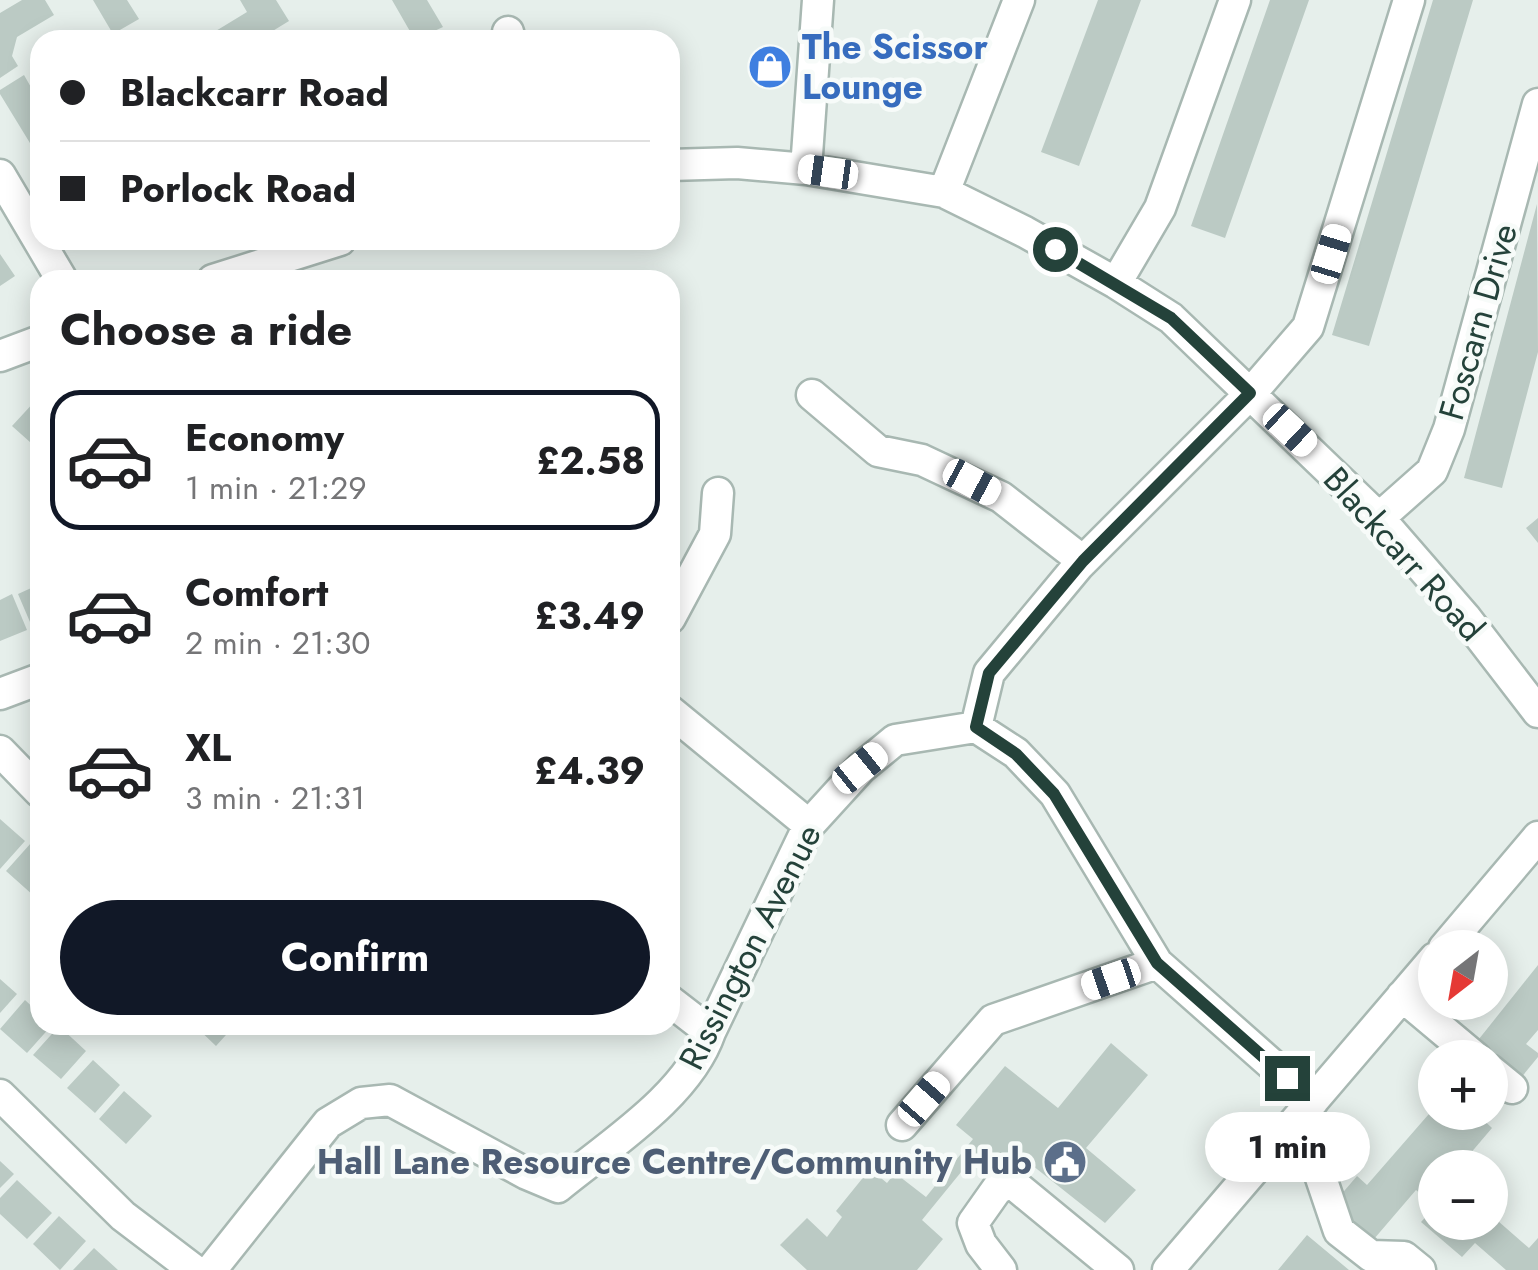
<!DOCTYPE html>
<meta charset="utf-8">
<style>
:root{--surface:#fff;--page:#f6f6f6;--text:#202124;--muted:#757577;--line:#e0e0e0;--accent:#111827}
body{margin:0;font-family:Jost,sans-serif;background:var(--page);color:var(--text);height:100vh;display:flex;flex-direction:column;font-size:38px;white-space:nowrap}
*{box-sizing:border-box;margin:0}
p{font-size:32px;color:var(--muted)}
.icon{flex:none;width:55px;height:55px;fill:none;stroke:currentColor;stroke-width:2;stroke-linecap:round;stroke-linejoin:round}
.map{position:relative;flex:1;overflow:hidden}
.panel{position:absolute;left:30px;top:270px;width:650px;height:765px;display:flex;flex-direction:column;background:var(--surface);border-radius:30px;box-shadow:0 5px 25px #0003}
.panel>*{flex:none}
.guide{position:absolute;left:30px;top:30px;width:650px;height:220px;border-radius:30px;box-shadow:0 5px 25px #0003;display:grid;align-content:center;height:220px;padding:0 30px;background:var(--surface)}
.needle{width:65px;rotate:211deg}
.controls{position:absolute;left:1418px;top:930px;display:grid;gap:20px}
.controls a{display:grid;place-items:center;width:90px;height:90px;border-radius:50%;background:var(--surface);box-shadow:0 5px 25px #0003;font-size:50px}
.end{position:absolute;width:45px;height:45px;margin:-22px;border:12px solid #24423a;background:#fff;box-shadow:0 0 0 5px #fff}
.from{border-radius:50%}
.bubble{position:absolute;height:70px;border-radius:35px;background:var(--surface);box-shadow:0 5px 25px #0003;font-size:32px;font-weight:700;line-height:70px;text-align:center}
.car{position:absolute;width:30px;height:60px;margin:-30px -15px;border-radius:12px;box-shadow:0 0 8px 2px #0007;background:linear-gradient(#fff 24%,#345 0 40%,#fff 0 76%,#345 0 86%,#fff 0)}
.guide b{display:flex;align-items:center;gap:35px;height:95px;font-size:38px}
.guide b+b{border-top:2px solid var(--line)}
.guide i{width:25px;height:25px;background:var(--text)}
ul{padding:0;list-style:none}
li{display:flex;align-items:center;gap:30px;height:140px;margin:0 20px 15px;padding:0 10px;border:5px solid transparent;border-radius:30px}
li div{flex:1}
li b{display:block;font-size:38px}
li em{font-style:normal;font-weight:700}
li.active{border-color:var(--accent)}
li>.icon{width:90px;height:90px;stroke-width:1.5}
h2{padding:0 30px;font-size:45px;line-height:120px}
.cta{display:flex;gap:20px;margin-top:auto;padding:20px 30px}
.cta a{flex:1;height:115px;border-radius:60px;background:var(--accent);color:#fff;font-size:40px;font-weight:700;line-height:115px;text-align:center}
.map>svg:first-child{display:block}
.building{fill:#bbcac4}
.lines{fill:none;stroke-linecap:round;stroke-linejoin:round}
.minor-casing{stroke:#a8b8b2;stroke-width:35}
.minor{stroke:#fff;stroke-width:30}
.route{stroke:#24423a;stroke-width:12}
.labels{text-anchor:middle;stroke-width:9;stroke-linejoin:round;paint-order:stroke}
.shop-label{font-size:35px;font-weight:bold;fill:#366cbe;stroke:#f7fbf9;text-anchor:start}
.street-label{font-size:35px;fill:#24423a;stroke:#f7fbf9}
.service-label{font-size:35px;font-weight:bold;fill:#4e5e75;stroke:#f7fbf9;text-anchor:end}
</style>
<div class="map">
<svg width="1538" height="1270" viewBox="0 0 1538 1270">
<rect width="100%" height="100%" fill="#e6efeb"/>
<path class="building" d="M22,0H45L54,15L17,37L12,56L18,66L0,78V13Z
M93,0H127L139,19L113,34Z
M240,0H276L289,21L258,40H201L247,12Z
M392,0H427L443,27L415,40Z
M1098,0H1141L1079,166L1041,152Z
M1270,0H1309L1225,238L1191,226Z
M1433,0H1473L1369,346L1332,335Z
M24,75L40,103V143L33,148L0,94V90Z
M1537,204L1538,352L1502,488L1464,478Z
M0,254L15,276L0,286Z
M36,400L40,404V451L12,426Z
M1538,518V543L1526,528Z
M40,584V626L33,629L18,594Z
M12,594L27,630L0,641V600Z
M0,819L25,841L0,869Z
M31,843L40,850V889L34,896L6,871Z
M1538,965V1030L1526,1044L1538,1053V1057L1520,1079L1475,1044Z
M0,979L17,994L0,1013Z
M25,1000L40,1014V1025H52L27,1053L0,1029Z
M194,1025H235L216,1046Z
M59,1026L86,1051L61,1079L33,1055Z
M1111,1043L1148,1075L1086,1148L1136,1190L1105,1223L1018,1154L998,1174L975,1155L922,1220L943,1239L917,1270H807L780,1245L807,1218L827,1237L842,1217L836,1211L870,1169L887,1183L895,1173L926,1197L973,1139L956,1125L1005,1066L1058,1108Z
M93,1060L120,1085L95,1113L67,1088Z
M124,1091L152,1116L126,1144L99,1119Z
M1435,1107V1112H1475L1492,1128L1458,1168H1435V1206L1416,1190L1374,1239L1333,1204L1357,1176L1367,1185Z
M0,1161L14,1174L0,1188Z
M17,1180L52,1213L27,1239L0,1214V1198Z
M1435,1207V1222H1490V1214L1529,1248L1538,1238V1270H1506L1475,1243L1462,1257L1421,1222Z
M59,1216L86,1241L60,1270L33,1244Z
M1307,1235L1349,1270H1278Z
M94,1248L118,1270H73Z"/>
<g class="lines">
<defs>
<path id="minor" d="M508,32L510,40
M670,165L737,163L806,169L944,192L1025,232L1116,283L1171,318L1379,518L1465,617L1538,712
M806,169L818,0
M0,175L62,280
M944,192L1019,0
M213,280L340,240
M1116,283L1160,208L1235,0
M0,356L40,341
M812,395L878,451L922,460L1001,497L1083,561
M1379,518L1432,471L1449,429L1538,104
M670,618L715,534L718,493
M0,694L40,679
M670,711L809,825
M976,727L989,673L1078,566L1251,393L1308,327L1409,0
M976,727L1016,753L1055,794L1157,963L1313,1101
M0,751L40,792
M1444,948L1538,837
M1402,996L1476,1058
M670,1001L710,1032
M1490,1070L1512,1088
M0,1095L123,1216L194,1270
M902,1125L993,1020L1157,963
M1289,1129L1318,1169L1339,1231L1371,1256L1404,1257L1420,1270
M211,1270L328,1123L361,1103L390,1100L527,1174L558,1187C609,1145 688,1096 710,1032L809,825L861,768L895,740L976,727
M1001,1270L981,1244L973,1223L997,1189L1011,1182L1118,1270
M1168,1270L1435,958"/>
</defs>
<use href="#minor" class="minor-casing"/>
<use href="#minor" class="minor"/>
</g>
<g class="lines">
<path class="route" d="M1055,249L1171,318L1250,393L1083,561L989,673L976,727L1016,754L1054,794L1157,963L1287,1078"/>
</g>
<defs>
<symbol id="shop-disc" viewBox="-11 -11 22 22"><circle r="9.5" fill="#3f7fe0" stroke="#f7fbf9"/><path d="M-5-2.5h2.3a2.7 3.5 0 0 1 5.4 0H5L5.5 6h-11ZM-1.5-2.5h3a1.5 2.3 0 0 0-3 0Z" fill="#fff"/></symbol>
<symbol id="civic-disc" viewBox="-11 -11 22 22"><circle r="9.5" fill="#5c6f8a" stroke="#f7fbf9"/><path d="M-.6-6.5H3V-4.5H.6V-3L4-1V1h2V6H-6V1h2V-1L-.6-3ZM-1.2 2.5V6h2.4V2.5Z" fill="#fff"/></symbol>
</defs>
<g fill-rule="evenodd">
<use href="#shop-disc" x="745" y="42" width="50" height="50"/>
<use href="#civic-disc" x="1040" y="1137" width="50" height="50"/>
</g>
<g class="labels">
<g class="shop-label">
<text x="802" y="59">The Scissor<tspan x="802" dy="40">Lounge</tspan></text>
</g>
<g class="street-label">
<text transform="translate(1478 322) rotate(-74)" y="12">Foscarn Drive</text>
<text transform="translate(1404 554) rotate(48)" y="12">Blackcarr Road</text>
<text transform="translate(750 947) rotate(-63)" y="12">Rissington Avenue</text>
</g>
<g class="service-label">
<text x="1032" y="1174">Hall Lane Resource Centre/Community Hub</text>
</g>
</g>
</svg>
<div class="controls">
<a><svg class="needle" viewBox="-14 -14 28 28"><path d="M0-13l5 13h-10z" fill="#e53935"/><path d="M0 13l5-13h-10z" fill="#757577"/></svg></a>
<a>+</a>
<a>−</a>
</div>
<i class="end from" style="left:1055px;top:249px"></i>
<i class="end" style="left:1287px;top:1078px"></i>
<div class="bubble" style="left:1205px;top:1112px;width:165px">1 min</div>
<i class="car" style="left:828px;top:172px;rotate:278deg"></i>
<i class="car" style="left:1331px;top:254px;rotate:17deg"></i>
<i class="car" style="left:1290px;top:430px;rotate:133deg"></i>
<i class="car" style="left:972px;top:482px;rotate:118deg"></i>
<i class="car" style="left:860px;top:768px;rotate:51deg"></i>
<i class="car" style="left:1111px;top:979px;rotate:251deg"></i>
<i class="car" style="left:924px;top:1099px;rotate:41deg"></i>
<div class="guide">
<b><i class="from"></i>Blackcarr Road</b>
<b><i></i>Porlock Road</b>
</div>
<section class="panel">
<h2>Choose a ride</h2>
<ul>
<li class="active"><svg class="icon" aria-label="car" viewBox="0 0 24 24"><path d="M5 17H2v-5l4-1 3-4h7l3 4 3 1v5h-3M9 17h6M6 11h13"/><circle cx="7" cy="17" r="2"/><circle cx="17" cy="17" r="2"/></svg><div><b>Economy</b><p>1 min · 21:29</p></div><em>£2.58</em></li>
<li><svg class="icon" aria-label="car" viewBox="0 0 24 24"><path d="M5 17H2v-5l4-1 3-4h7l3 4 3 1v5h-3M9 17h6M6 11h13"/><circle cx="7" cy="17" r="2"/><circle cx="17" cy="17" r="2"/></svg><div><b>Comfort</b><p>2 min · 21:30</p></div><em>£3.49</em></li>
<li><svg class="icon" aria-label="car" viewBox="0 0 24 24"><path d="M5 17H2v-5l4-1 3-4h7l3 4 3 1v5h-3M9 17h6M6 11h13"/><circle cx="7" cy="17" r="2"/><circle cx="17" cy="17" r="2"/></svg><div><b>XL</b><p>3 min · 21:31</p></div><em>£4.39</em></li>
</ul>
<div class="cta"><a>Confirm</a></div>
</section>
</div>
